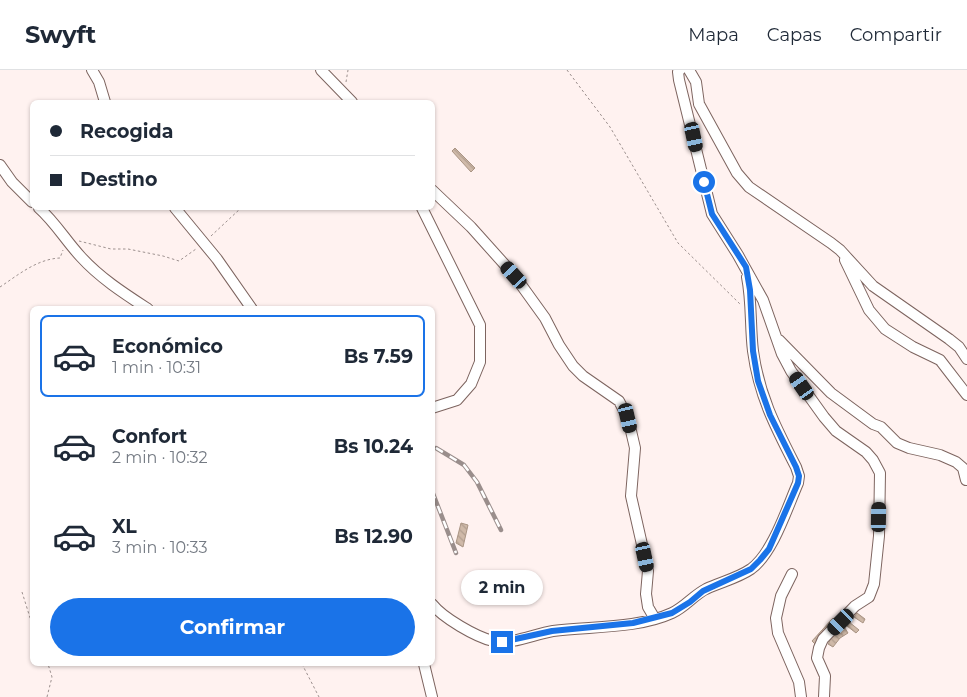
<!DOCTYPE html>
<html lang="es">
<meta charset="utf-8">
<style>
:root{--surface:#fff;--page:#f6f6f7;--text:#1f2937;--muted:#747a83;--line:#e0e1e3;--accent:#1a73e8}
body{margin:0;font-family:Montserrat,sans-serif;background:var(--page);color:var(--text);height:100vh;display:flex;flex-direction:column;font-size:19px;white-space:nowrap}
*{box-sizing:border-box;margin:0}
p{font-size:16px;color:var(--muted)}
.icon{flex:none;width:28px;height:28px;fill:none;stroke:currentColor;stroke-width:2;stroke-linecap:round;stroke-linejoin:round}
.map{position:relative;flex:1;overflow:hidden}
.side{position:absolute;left:30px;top:236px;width:405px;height:360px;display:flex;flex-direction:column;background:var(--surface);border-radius:8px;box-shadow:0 1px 4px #0004}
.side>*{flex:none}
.banner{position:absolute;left:30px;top:30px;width:405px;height:110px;border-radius:8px;box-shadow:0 1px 4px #0004;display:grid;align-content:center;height:110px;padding:0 20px;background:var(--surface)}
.end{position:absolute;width:22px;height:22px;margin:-11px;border:6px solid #1a73e8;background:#fff;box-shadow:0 0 0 2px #fff}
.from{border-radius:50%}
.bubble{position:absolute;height:35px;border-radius:18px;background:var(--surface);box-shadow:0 1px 4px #0004;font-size:16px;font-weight:700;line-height:35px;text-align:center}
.car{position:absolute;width:15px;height:30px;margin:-15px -8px;border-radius:6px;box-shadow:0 0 4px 1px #0007;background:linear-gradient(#222 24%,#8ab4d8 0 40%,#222 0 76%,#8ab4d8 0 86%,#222 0)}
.banner b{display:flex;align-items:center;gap:18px;height:48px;font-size:19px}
.banner b+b{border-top:1px solid var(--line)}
.banner i{width:12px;height:12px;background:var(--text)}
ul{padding:9px 0 0;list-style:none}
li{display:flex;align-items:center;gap:15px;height:82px;margin:0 10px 8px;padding:0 10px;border:2px solid transparent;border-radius:8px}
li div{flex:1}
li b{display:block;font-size:19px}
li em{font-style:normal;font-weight:700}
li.active{border-color:var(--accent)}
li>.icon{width:45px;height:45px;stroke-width:1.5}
.cta{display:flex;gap:10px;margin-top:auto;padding:10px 20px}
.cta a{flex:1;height:58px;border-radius:30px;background:var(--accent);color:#fff;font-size:20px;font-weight:700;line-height:58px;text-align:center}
header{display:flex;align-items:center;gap:30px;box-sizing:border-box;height:70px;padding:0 25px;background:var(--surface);border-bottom:1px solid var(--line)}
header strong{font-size:24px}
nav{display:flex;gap:28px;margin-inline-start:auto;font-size:18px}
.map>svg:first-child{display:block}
.building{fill:url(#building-back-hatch);stroke:#aa9584}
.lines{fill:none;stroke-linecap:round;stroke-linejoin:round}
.minor-casing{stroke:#7d645f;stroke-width:12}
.path{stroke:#9d918f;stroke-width:1;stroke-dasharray:2.5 2.5;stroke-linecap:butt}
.minor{stroke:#fff;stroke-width:10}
.rail-casing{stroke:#9a8e8c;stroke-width:4.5}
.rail{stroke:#fff;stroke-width:2.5;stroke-dasharray:8;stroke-linecap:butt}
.route{stroke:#1a73e8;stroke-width:6}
</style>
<header>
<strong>Swyft</strong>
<nav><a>Mapa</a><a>Capas</a><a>Compartir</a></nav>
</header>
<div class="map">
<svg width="967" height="627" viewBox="0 0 967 627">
<defs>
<pattern id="building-back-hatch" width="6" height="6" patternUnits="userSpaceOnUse" patternTransform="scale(1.25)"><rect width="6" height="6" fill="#cfb9a8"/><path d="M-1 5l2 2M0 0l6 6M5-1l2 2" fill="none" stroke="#b29f90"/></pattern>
</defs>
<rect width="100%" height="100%" fill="#fff2f0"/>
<path class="building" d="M455,78L475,98L471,102L452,81Z
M461,453L468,455L463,477L456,473Z
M857,543L865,549L863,553L854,547Z
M833,548L836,551L820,567L815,574L812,571Z
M849,552L859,560L856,563L847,556Z
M843,555L848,563L840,568L833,577L828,574L834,563Z"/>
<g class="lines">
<defs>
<path id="minor" d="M92,0L99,12L105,32
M321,0L352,32
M680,0L678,2L679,10L712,144L738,185L763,230L782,284L791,301L824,347L836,361L866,382L873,390L880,403L879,466L874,514L869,527L855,536L823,569L819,578L817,588L825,606L824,627
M689,0L696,12L699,34L737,103L749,117L831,173L840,180L873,216L949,269L959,277L967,289
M0,95L12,112L32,132
M432,120L471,157L514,205L545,248L559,275L573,296L583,306L619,331L628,348L635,378L631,426L648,501L646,524L648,537L655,549
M39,138C55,152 66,171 81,187C100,208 125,224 148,239
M175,138L217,189L252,239
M422,138L480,255V292L471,314L457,330L432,338
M845,190L869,240L885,259L913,277L940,290L967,325
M779,270L831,323L873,354L881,357L897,373L909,378L940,385L956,392L963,398L966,410
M792,504L781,526L776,548L778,563L799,612L801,627
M432,534C443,548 476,567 493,571C512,575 534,564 553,561C590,556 637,559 672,543C685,537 694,525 706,519C721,512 738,508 751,499C773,483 787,438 798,413L799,406L796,397C776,358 759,326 753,281C750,257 752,232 747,207
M424,594L432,627"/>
</defs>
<use href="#minor" class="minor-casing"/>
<path class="path" d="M567,0L610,57L678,173L741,235
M346,12L348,0
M211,166L241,138
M79,171L111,179H128L163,186L179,191L196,179
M0,217C18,205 37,189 60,188L63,180
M22,522L32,554
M302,594L319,627
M47,627L52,607L48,594"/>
<use href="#minor" class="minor"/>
<defs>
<path id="rail" d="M436,378L464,395L477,412L501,460
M432,421L456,483"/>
</defs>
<use href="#rail" class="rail-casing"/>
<use href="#rail" class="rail"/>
</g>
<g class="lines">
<path class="route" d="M502,572L552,561L633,553L672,543L690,532L703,521L751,499L760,490L769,479L798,413L799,406L796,397L770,345L758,311L753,281L750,220L746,197L712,144L704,112"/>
</g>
</svg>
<i class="end from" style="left:704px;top:112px"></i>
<i class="end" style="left:502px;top:572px"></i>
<div class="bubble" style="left:461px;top:500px;width:82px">2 min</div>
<i class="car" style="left:694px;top:67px;rotate:168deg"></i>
<i class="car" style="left:514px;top:205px;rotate:318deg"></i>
<i class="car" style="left:802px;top:316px;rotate:325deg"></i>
<i class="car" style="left:628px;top:348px;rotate:167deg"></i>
<i class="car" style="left:879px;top:447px;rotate:1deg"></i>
<i class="car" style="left:645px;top:487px;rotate:168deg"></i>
<i class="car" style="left:841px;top:552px;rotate:225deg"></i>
<div class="banner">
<b><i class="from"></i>Recogida</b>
<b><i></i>Destino</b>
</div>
<section class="side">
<ul>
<li class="active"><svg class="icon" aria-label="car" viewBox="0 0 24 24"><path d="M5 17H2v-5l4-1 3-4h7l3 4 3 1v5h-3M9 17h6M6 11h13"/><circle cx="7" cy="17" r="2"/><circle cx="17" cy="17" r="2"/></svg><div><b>Económico</b><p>1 min · 10:31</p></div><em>Bs 7.59</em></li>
<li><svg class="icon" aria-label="car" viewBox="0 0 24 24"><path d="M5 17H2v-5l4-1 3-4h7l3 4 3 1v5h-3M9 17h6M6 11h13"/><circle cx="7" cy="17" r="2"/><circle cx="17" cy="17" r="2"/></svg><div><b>Confort</b><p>2 min · 10:32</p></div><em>Bs 10.24</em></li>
<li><svg class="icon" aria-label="car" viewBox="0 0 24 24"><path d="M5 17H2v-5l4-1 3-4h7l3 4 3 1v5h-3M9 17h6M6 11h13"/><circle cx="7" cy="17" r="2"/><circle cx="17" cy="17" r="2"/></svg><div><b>XL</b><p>3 min · 10:33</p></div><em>Bs 12.90</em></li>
</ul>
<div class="cta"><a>Confirmar</a></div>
</section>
</div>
